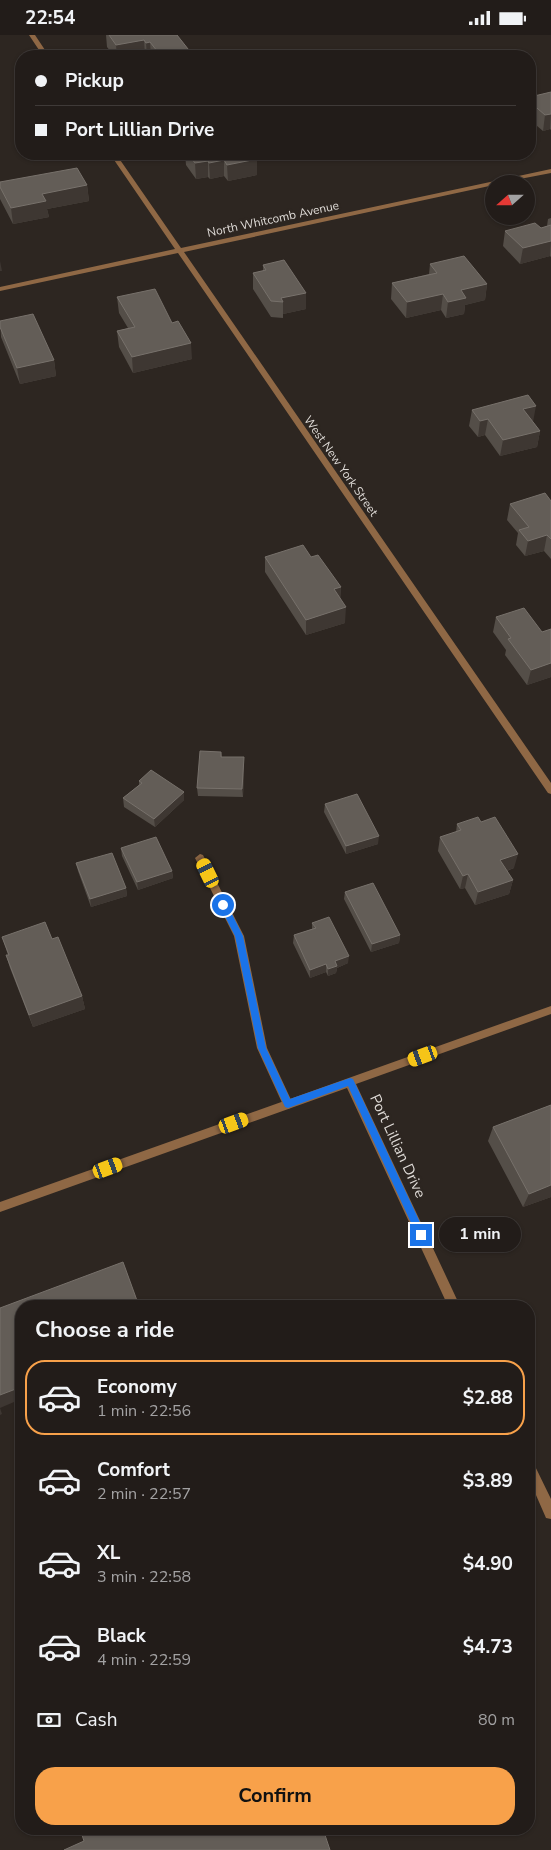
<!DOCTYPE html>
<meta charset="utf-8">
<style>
:root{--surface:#221c19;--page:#2e2926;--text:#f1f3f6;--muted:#a2a1a2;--line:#3f3a38;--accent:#f8a14a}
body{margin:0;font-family:"Nunito Sans",sans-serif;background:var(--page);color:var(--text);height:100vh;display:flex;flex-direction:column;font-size:19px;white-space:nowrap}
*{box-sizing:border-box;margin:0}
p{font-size:16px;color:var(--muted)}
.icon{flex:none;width:28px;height:28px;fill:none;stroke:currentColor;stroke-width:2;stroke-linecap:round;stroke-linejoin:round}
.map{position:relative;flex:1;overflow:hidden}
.sheet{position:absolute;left:15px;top:1265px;width:520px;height:535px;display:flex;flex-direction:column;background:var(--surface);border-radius:20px;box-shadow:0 1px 4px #0004,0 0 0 1px var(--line)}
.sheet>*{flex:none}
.top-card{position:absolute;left:15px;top:15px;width:521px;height:110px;border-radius:20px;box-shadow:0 1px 4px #0004,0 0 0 1px var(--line);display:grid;align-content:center;height:110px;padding:0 20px;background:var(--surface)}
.needle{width:32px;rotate:249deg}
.fabs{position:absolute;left:485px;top:140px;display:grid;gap:10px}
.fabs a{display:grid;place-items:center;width:50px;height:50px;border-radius:50%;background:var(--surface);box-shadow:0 1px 4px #0004,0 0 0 1px var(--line);font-size:25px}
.end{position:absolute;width:22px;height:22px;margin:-11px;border:6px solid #1a73e8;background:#fff;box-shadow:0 0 0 2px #fff}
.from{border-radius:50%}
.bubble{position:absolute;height:35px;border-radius:18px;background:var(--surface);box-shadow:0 1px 4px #0004,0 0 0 1px var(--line);font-size:16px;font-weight:700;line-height:35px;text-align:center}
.car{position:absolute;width:15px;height:30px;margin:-15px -8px;border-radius:6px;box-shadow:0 0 4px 1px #0007;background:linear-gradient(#f5c518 24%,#345 0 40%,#f5c518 0 76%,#345 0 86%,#f5c518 0)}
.top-card b{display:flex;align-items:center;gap:18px;height:48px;font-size:19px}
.top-card b+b{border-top:1px solid var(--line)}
.top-card i{width:12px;height:12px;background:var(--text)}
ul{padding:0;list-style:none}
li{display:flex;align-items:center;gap:15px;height:75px;margin:0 10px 8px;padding:0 10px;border:2px solid transparent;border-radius:20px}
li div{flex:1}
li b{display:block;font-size:19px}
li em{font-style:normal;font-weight:700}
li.current{border-color:var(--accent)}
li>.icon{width:45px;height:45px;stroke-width:1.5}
h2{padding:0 20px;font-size:22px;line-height:60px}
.pay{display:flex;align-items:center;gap:12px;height:55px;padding:0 20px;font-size:19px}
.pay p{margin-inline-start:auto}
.action{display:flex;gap:10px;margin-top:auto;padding:10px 20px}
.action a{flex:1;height:58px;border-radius:20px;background:var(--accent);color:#111;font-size:20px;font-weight:700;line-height:58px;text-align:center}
.status{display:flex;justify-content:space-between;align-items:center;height:35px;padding:0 25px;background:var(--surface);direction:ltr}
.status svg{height:14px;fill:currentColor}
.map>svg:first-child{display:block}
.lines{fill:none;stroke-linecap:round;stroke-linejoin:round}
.lane{fill:#8f6845;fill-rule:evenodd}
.street{fill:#8f6845;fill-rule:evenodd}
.wall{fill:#544e48}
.shaded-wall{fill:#3e3732}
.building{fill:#635d57;stroke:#77716b}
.route{fill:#1a73e8}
.labels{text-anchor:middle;stroke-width:5;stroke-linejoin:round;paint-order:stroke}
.far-street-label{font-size:12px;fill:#dfdbd7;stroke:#2d2621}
.street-label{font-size:15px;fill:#dfdbd7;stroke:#2d2621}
</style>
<div class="status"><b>22:54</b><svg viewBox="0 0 49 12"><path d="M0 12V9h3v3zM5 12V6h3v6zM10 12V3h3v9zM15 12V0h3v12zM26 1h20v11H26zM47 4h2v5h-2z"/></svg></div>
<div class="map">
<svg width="551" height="1815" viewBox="0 0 551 1815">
<rect width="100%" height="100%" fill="#2d2621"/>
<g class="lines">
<path class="lane" d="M200,819L203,820L244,901L267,1013L293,1069L292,1072L288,1074L284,1072L257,1013L234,901L195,823Z"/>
<path class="street" d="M29,0H35L49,21H43Z
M110,119H116L181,213L551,134V138L494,149V150L184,217L551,748V759L548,758L178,218L0,256V252L175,214Z
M551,971V979L356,1049L460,1271H448L347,1053L0,1177V1167Z
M529,1425L533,1427L551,1464V1484L546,1483L529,1444Z"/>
</g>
<path class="wall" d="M106,0H177L192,19V21H145V20L140,21H114L107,12Z
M551,57V95L550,94L543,96L530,85V62Z
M185,119H253L257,124V140L228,146L224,141L210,144L208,142L196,144L186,130Z
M0,147L87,150L89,166L47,174L49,182L13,189L0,164Z
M551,183V222L550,221L520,229L503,211L505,196L541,193L547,191L548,184Z
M430,229L487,249L485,265L465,270L464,279L446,283L441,275L406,283L391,264L392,248L429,239Z
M263,230L306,258V274L283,279V283L271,282L253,254V238L263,236Z
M117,262L172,288L192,324L133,338L119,312L117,296L128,293L119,278Z
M0,286L54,325L56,341L20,349L1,302Z
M472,375L533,387L540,396L537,412L500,421L485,400L478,402L469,391Z
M551,466V524L544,516L525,521L516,510L518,498L507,485L510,469Z
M265,522H311L341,552L340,564L345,588L306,600L265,537Z
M496,582L542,597L551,594V642L527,650L505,620L506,615L493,597Z
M221,717L222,722L244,731L243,762L198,761L197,753Z
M139,746L184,765L155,792L124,772L123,763L139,750Z
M325,769L378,809L346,819L324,777Z
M481,787L514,833L507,836L513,845L509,859L475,870L465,853L460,854L438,816L440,802L456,797L457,789Z
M121,813L172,836L173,843L138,855L122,821Z
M76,828L126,853L127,861L91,872L78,836Z
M345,857L400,900L399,908L371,917L344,864Z
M312,888L348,928L337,933L336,938L328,941L326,937L310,943L293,908L294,900L312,894Z
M2,902L52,904L82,961L85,974L33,992L10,933L6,920H8Z
M493,1092L551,1162L523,1172L488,1106Z"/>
<path class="shaded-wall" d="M144,5L145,20L140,21H117L116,10Z
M150,7L151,21H147L146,8Z
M192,19V21H180Z
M551,79L550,94L543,96L545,80Z
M257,124V140L228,146L227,130Z
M224,125V141L210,144L209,128Z
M208,126V142L196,144L195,128Z
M87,150L89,166L47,174L49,182L13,189L11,173L42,159Z
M551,206L550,221L520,229L523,213Z
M0,226L2,236H0Z
M487,249L485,265L465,270L464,279L446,283L448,267L461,255Z
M306,258V274L283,279V267L281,263Z
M443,259L441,275L406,283L407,267Z
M191,308L192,324L133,338L132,322Z
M54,325L56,341L20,349L17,333Z
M536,371L533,387L520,390L523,374Z
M488,384L485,400L478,402L480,386Z
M540,396L537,412L500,421L503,405Z
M547,500L544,516L525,521L528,506Z
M341,552L340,568L334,554Z
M346,572L345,588L306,600V585Z
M551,628V642L527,650L531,635Z
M244,722V731L243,762L242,754Z
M184,757V765L155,792L154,784Z
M379,801L378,809L346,819V811Z
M518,819L514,833L497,839L500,825Z
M172,836L173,843L138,855L137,847Z
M468,839L465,853L460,854L463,841Z
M513,845L509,859L475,870L478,857Z
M126,853L127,861L91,872L90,864Z
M400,900L399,908L371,917L372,909Z
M349,921L348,928L337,933L336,938L328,941V934L335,926Z
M326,929V937L310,943V935Z
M82,961L85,974L33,992L29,980Z
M551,1150V1162L523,1172L529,1159Z
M21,1352V1364L0,1373L2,1379L0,1380V1360Z"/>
<path class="building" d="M109,0H177L192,19L180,21H161L150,7L146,8L144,5L116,10Z
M551,57V79L545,80L530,67V62Z
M188,119H253L257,124L227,130L224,125L209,128L208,126L195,128Z
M77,133L87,150L42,159L46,166L11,173L0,152V147Z
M535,188L541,193L551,190V206L523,213L505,196Z
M464,221L487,249L461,255L466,263L448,267L443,259L407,267L392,248L437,238L430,229Z
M284,225L306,258L281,263L283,267L271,266L253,238L266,235L263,230Z
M155,254L172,288L178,286L191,308L132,322L117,296L135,292L117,262Z
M33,279L54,325L17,333L0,292V286Z
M528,360L536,371L523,374L540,396L503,405L488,384L480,386L472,375Z
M545,458L551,466V504L547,500L528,506L519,495L529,492L510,469Z
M303,510L311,522L318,520L341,552L334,554L346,572L306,585L265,522Z
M524,573L542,597L551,594V628L531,635L508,604L511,603L496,582Z
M200,716L221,717V722H244L242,754L197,753Z
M151,735L184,757L154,784L123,763L142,748L139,746Z
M357,759L379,801L346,811L325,769Z
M478,782L481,787L495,782L518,819L500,825L513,845L478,857L468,839L463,841L440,802L461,795L457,789Z
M156,802L172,836L137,847L121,813Z
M112,818L126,853L90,864L76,828Z
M373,848L400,900L372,909L345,857Z
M329,882L349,921L335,926L337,931L328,934L326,929L310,935L294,900L316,893L312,888Z
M45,887L52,904L58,902L82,961L29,980L6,920H9L2,902Z
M551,1070V1150L529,1159L493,1092Z
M123,1227L139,1271H21V1352L0,1360V1273Z
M529,1711L532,1717L529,1719Z
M89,1794H323L330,1815H64L84,1806L81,1797Z"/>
<path class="route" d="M223,866L226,867L243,901L266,1013L290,1064L350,1043L353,1044L424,1196V1203H418L348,1051L288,1073L285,1072L258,1013L235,901L219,870Z"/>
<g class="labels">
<g class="far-street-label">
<text transform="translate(273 184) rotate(-12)" y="4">North Whitcomb Avenue</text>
<text transform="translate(341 431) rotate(55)" y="4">West New York Street</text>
</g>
<g class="street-label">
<text transform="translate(398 1111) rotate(65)" y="5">Port Lillian Drive</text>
</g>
</g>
</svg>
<div class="fabs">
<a><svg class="needle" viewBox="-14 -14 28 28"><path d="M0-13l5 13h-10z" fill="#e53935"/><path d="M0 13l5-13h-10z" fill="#a2a1a2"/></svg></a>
</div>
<i class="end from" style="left:223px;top:870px"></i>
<i class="end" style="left:421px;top:1200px"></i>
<div class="bubble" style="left:439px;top:1182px;width:82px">1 min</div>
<i class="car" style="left:208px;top:838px;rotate:334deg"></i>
<i class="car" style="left:423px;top:1021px;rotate:250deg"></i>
<i class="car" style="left:234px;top:1088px;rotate:70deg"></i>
<i class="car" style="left:108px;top:1133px;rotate:70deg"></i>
<div class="top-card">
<b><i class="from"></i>Pickup</b>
<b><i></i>Port Lillian Drive</b>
</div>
<section class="sheet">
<h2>Choose a ride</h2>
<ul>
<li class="current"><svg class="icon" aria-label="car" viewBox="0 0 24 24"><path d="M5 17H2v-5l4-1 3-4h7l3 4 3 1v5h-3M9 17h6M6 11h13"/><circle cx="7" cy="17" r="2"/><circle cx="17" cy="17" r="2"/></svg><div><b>Economy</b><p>1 min · 22:56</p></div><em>$2.88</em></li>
<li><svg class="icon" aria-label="car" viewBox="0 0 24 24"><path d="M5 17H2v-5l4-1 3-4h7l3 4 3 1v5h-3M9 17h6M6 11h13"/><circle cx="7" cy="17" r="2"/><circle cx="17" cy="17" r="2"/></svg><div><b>Comfort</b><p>2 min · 22:57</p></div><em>$3.89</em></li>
<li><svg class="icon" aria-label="car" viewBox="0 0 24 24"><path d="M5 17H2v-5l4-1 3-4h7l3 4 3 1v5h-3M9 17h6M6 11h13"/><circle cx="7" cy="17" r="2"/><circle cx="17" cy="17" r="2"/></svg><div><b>XL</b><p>3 min · 22:58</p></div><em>$4.90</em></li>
<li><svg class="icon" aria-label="car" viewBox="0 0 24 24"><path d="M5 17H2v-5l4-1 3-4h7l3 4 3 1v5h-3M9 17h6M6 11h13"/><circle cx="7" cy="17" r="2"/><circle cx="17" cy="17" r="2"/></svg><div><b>Black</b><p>4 min · 22:59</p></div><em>$4.73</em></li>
</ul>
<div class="pay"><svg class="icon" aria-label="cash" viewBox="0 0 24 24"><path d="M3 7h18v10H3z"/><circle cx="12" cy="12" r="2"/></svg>Cash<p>80 m</p></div>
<div class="action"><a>Confirm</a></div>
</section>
</div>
